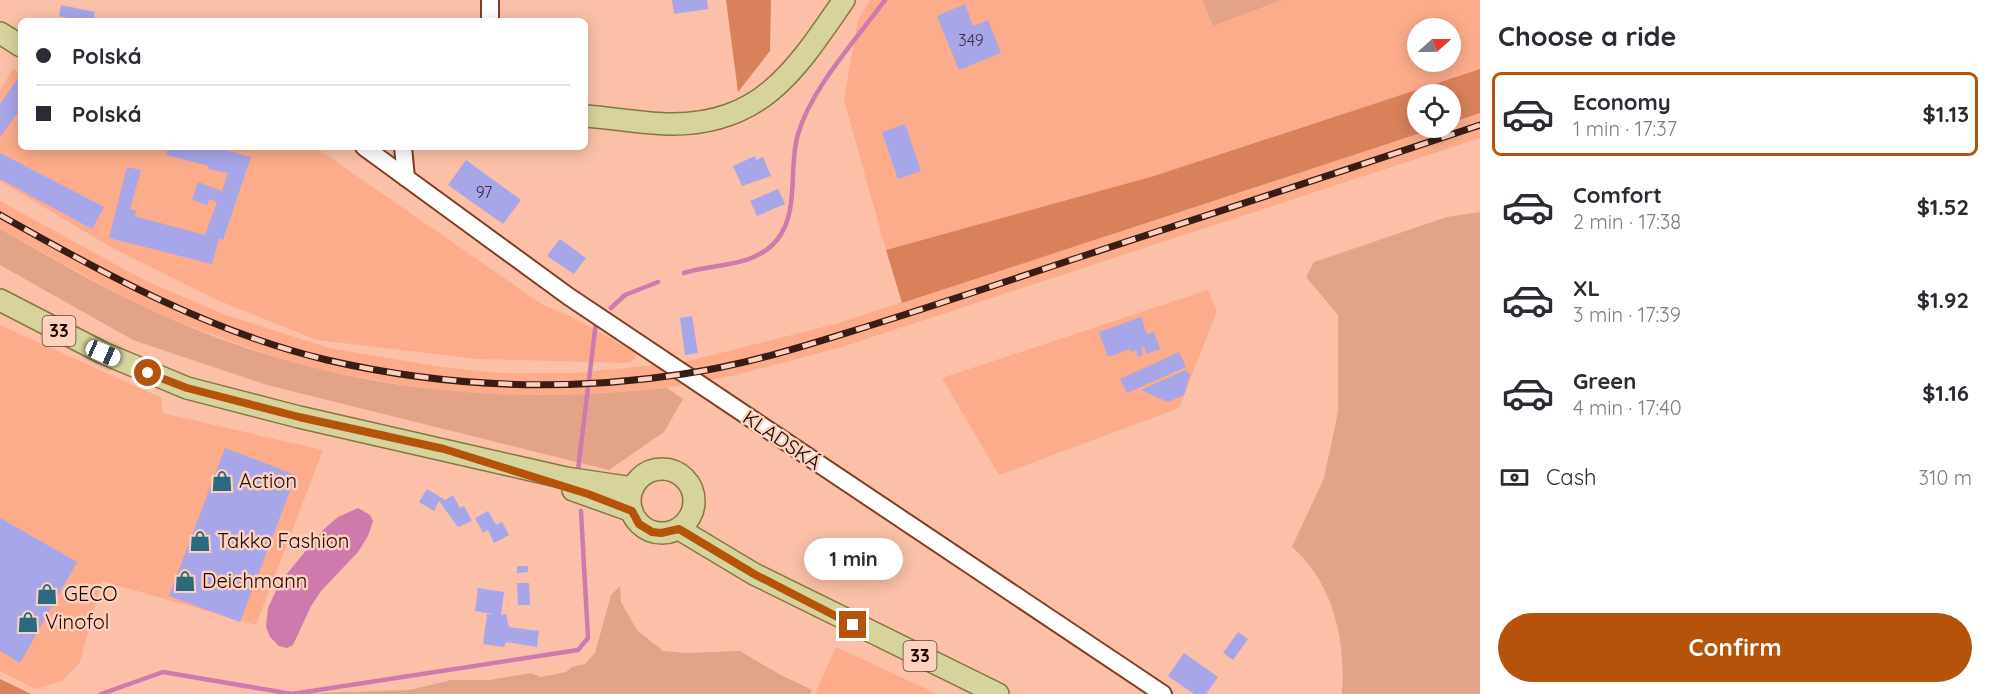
<!DOCTYPE html>
<meta charset="utf-8">
<style>
:root{--surface:#fff;--page:#f7f7f7;--text:#2b2b33;--muted:#7c7c81;--line:#e1e1e2;--accent:#b45309}
body{margin:0;font-family:Quicksand,sans-serif;background:var(--page);color:var(--text);height:100vh;display:flex;flex-direction:column;font-size:22px;white-space:nowrap}
*{box-sizing:border-box;margin:0}
p{font-size:20px;color:var(--muted)}
.icon{flex:none;width:33px;height:33px;fill:none;stroke:currentColor;stroke-width:2;stroke-linecap:round;stroke-linejoin:round}
.map{position:relative;flex:1;overflow:hidden}
.side{display:flex;flex-direction:column;background:var(--surface);width:510px}
.side>*{flex:none}
.hud{position:absolute;left:18px;top:18px;width:570px;height:132px;border-radius:9px;box-shadow:0 3px 15px #0003;display:grid;align-content:center;height:132px;padding:0 18px;background:var(--surface)}
.needle{width:39px;rotate:69deg}
.tools{position:absolute;left:1407px;top:18px;display:grid;gap:12px}
.tools a{display:grid;place-items:center;width:54px;height:54px;border-radius:50%;background:var(--surface);box-shadow:0 3px 15px #0003;font-size:30px}
.end{position:absolute;width:27px;height:27px;margin:-14px;border:8px solid #b45309;background:#fff;box-shadow:0 0 0 3px #fff}
.from{border-radius:50%}
.bubble{position:absolute;height:42px;border-radius:21px;background:var(--surface);box-shadow:0 3px 15px #0003;font-size:20px;font-weight:800;line-height:42px;text-align:center}
.car{position:absolute;width:18px;height:36px;margin:-18px -9px;border-radius:8px;box-shadow:0 0 4px 2px #0007;background:linear-gradient(#fff 24%,#345 0 40%,#fff 0 76%,#345 0 86%,#fff 0)}
.hud b{display:flex;align-items:center;gap:21px;height:57px;font-size:22px}
.hud b+b{border-top:2px solid var(--line)}
.hud i{width:15px;height:15px;background:var(--text)}
ul{padding:0;list-style:none}
li{display:flex;align-items:center;gap:18px;height:84px;margin:0 12px 9px;padding:0 6px;border:3px solid transparent;border-radius:9px}
li div{flex:1}
li b{display:block;font-size:22px}
li em{font-style:normal;font-weight:800}
li.selected{border-color:var(--accent)}
li>.icon{width:54px;height:54px;stroke-width:1.5}
h2{padding:0 18px;font-size:27px;line-height:72px}
.pay{display:flex;align-items:center;gap:15px;height:66px;padding:0 18px;font-size:22px}
.pay p{margin-inline-start:auto}
.primary-button{display:flex;gap:12px;margin-top:auto;padding:12px 18px}
.primary-button a{flex:1;height:69px;border-radius:36px;background:var(--accent);color:#fff;font-size:24px;font-weight:800;line-height:69px;text-align:center}
main{display:flex;flex:1;min-height:0}
.map>svg:first-child{display:block}
.built{fill:#fcac8a;fill-rule:evenodd}
.green{fill:#e3a388}
.forest{fill:#d9815b}
.water{fill:#ce7aac}
.lines{fill:none;stroke-linecap:round;stroke-linejoin:round}
.stream{stroke:#ce7aac;stroke-width:4.5}
.building{fill:#a6a6e8}
.minor-casing{stroke:#7e4024;stroke-width:20}
.major-casing{stroke:#84773b;stroke-width:24}
.minor{stroke:#fff;stroke-width:16}
.major{stroke:#d7d39d;stroke-width:21}
.rail-casing{stroke:#381d16;stroke-width:7}
.rail{stroke:#fed1be;stroke-width:4.5;stroke-dasharray:14;stroke-linecap:butt}
.route{stroke:#b45309;stroke-width:8}
.labels{text-anchor:middle;stroke-width:5;stroke-linejoin:round;paint-order:stroke}
.number-label{font-size:16px;fill:#3e2c3a}
.shield{fill:#fed1be;stroke:#5f4239;stroke-width:1.5}
.shield-label{font-size:18px;font-weight:bold;fill:#1b0400}
.street-label{font-size:20px;fill:#1b0400;stroke:#fed1be}
.poi-label{font-size:20px;fill:#1b0400;stroke:#fed1be;text-anchor:start}
</style>
<main>
<div class="map">
<svg width="1480" height="694" viewBox="0 0 1480 694">
<rect width="100%" height="100%" fill="#fbc0a7"/>
<path class="built" d="M870,0H1202L1213,26L1282,0H1480V69L1154,176L886,250L844,100L858,20ZM1418,28H1450V62H1418Z
M13,69L21,73V147H315L543,305L572,317L638,354L630,363L477,359L317,340L215,299L114,249L0,181V90Z
M1480,113V138L842,347L732,376L667,388L577,397H499L438,391L323,371L266,354L181,323L135,303L0,229V201L146,281L226,315L329,348L441,367L500,373H576L685,362L835,324L1436,128H1450L1451,123Z
M1208,290L1217,311L1179,408L999,475L942,378Z
M0,325L162,398V413L323,450L256,625L102,581L80,662L62,681L36,689L0,671Z
M836,647L937,694H815Z"/>
<path class="green" d="M1202,0H1282L1213,26Z
M1480,212V694H1342C1346,642 1334,583 1292,547L1324,478L1338,412V315L1306,277L1314,262L1447,217Z
M0,229C45,254 90,281 136,303C306,385 481,409 667,388L683,399L664,432L609,470L267,385L133,340L0,265Z
M620,586L621,602L637,630L663,651L686,653L740,651L779,674L812,690L811,694H290L410,690L451,680H490L531,673L541,677L566,672L572,667L585,664L595,653L611,595Z"/>
<path class="forest" d="M726,0H771L770,51L738,92Z
M1480,69V113L1451,123L1450,94H1418V128H1436L902,303L886,250L1154,176Z
M0,679L31,694H0Z"/>
<path class="water" d="M358,508L370,515L373,521L368,536L358,552L321,591L311,606L293,645L287,648L279,646L270,637L266,627L268,608L280,582L323,530L338,517Z"/>
<g class="lines">
<path class="stream" d="M684,273C714,263 754,268 777,240C800,211 788,168 798,134C812,87 856,40 885,0
M611,308L625,295L658,282
M578,470L596,322
M101,694L163,672L292,694L578,650L588,638L581,511"/>
</g>
<path class="building" d="M672,0H707L708,9L674,14Z
M965,4L973,26L988,20L1001,53L959,70L937,16Z
M61,5L95,12L94,17L110,21H66L67,18L59,16Z
M18,78L21,80V108L0,137V104Z
M905,124L921,171L898,179L882,132Z
M168,147H215L251,157L223,240L219,238L212,264L109,238L127,167L141,170L130,209L137,211L134,216L205,235L217,202L209,199L207,205L192,200L198,182L222,191L228,173L208,169L209,166L166,155Z
M0,153L104,207L92,229L0,179Z
M755,156L756,160L763,157L771,176L742,186L733,166Z
M466,160L521,200L503,224L448,185Z
M778,189L785,204L757,216L750,201Z
M560,239L586,258L574,274L547,256Z
M692,316L698,353L685,355L680,318Z
M1141,317L1147,334L1154,332L1160,349L1147,354L1144,347L1141,348L1143,355L1138,357L1136,350L1131,352L1130,349L1108,357L1099,332Z
M1179,352L1186,367L1127,393L1120,379Z
M1185,370L1190,374L1184,395L1168,402L1141,390Z
M225,448L296,475L240,622L169,596Z
M427,489L445,500L453,495L460,508L464,506L472,521L458,527L439,501L434,511L419,502Z
M488,511L496,525L502,522L509,535L494,543L488,530L483,533L475,518Z
M0,518L77,562L20,663L0,651Z
M517,566H528V572L517,573Z
M517,583H529L530,605H518Z
M478,588L504,592L501,615L506,614L509,627L539,631L537,647L506,642L504,647L483,644L487,614H494L475,611Z
M1238,632L1248,639L1233,660L1223,653Z
M1184,653L1218,677L1206,694H1194L1168,676Z"/>
<g class="lines">
<defs>
<path id="minor" d="M490,0V21
M364,147L568,296L1163,694
M403,147L406,178"/>
<path id="major" d="M0,33L21,46
M585,116C614,118 643,124 672,124C763,124 797,68 844,0
M0,300L103,353L187,388L299,417L566,478L633,488
M630 501a32 32 0 1 1 64 0a32 32 0 1 1-64 0Z
M573,490L632,511
M679,529L754,574L998,694"/>
</defs>
<use href="#minor" class="minor-casing"/>
<use href="#major" class="major-casing"/>
<use href="#minor" class="minor"/>
<use href="#major" class="major"/>
<defs>
<path id="rail" d="M0,215C104,274 210,332 327,360C444,387 565,392 683,374C747,365 811,344 872,325C942,303 1011,280 1080,257C1213,213 1347,170 1480,125"/>
</defs>
<use href="#rail" class="rail-casing"/>
<use href="#rail" class="rail"/>
</g>
<g class="lines">
<path class="route" d="M148,373L187,388L299,417L444,449L588,494L632,511L639,524L652,532L661,533L679,529L754,574L853,625"/>
</g>
<defs>
<symbol id="shop-bare" viewBox="-9 -9 18 18"><path d="M-5-2.5h2.3a2.7 3.5 0 0 1 5.4 0H5L5.5 6h-11ZM-1.5-2.5h3a1.5 2.3 0 0 0-3 0Z" fill="#2b697f" stroke="#fed1be" stroke-width="2.5" paint-order="stroke"/></symbol>
</defs>
<g fill-rule="evenodd">
<use href="#shop-bare" x="207" y="466" width="30" height="30"/>
<use href="#shop-bare" x="185" y="526" width="30" height="30"/>
<use href="#shop-bare" x="170" y="566" width="30" height="30"/>
<use href="#shop-bare" x="32" y="579" width="30" height="30"/>
<use href="#shop-bare" x="13" y="607" width="30" height="30"/>
</g>
<g class="labels">
<g class="number-label">
<text x="971" y="46">349</text>
<text x="484" y="198">97</text>
</g>
<g class="shield">
<rect x="42.5" y="316" width="33" height="30" rx="4.5"/>
<rect x="903.5" y="641" width="33" height="30" rx="4.5"/>
</g>
<g class="shield-label">
<text x="59" y="337">33</text>
<text x="920" y="662">33</text>
</g>
<g class="street-label">
<text transform="translate(782 440) rotate(34)" y="7">KLADSKÁ</text>
</g>
<g class="poi-label">
<text x="239" y="488">Action</text>
<text x="217" y="548">Takko Fashion</text>
<text x="202" y="588">Deichmann</text>
<text x="64" y="601">GECO</text>
<text x="45" y="629">Vinofol</text>
</g>
</g>
</svg>
<div class="tools">
<a><svg class="needle" viewBox="-14 -14 28 28"><path d="M0-13l5 13h-10z" fill="#e53935"/><path d="M0 13l5-13h-10z" fill="#7c7c81"/></svg></a>
<a><svg class="icon" aria-label="locate" viewBox="0 0 24 24"><circle cx="12" cy="12" r="6"/><path d="M12 2v4M12 18v4M2 12h4M18 12h4"/></svg></a>
</div>
<i class="end from" style="left:148px;top:373px"></i>
<i class="end" style="left:853px;top:625px"></i>
<div class="bubble" style="left:804px;top:538px;width:99px">1 min</div>
<i class="car" style="left:103px;top:353px;rotate:114deg"></i>
<div class="hud">
<b><i class="from"></i>Polská</b>
<b><i></i>Polská</b>
</div>
</div>
<section class="side">
<h2>Choose a ride</h2>
<ul>
<li class="selected"><svg class="icon" aria-label="car" viewBox="0 0 24 24"><path d="M5 17H2v-5l4-1 3-4h7l3 4 3 1v5h-3M9 17h6M6 11h13"/><circle cx="7" cy="17" r="2"/><circle cx="17" cy="17" r="2"/></svg><div><b>Economy</b><p>1 min · 17:37</p></div><em>$1.13</em></li>
<li><svg class="icon" aria-label="car" viewBox="0 0 24 24"><path d="M5 17H2v-5l4-1 3-4h7l3 4 3 1v5h-3M9 17h6M6 11h13"/><circle cx="7" cy="17" r="2"/><circle cx="17" cy="17" r="2"/></svg><div><b>Comfort</b><p>2 min · 17:38</p></div><em>$1.52</em></li>
<li><svg class="icon" aria-label="car" viewBox="0 0 24 24"><path d="M5 17H2v-5l4-1 3-4h7l3 4 3 1v5h-3M9 17h6M6 11h13"/><circle cx="7" cy="17" r="2"/><circle cx="17" cy="17" r="2"/></svg><div><b>XL</b><p>3 min · 17:39</p></div><em>$1.92</em></li>
<li><svg class="icon" aria-label="car" viewBox="0 0 24 24"><path d="M5 17H2v-5l4-1 3-4h7l3 4 3 1v5h-3M9 17h6M6 11h13"/><circle cx="7" cy="17" r="2"/><circle cx="17" cy="17" r="2"/></svg><div><b>Green</b><p>4 min · 17:40</p></div><em>$1.16</em></li>
</ul>
<div class="pay"><svg class="icon" aria-label="cash" viewBox="0 0 24 24"><path d="M3 7h18v10H3z"/><circle cx="12" cy="12" r="2"/></svg>Cash<p>310 m</p></div>
<div class="primary-button"><a>Confirm</a></div>
</section>
</main>
